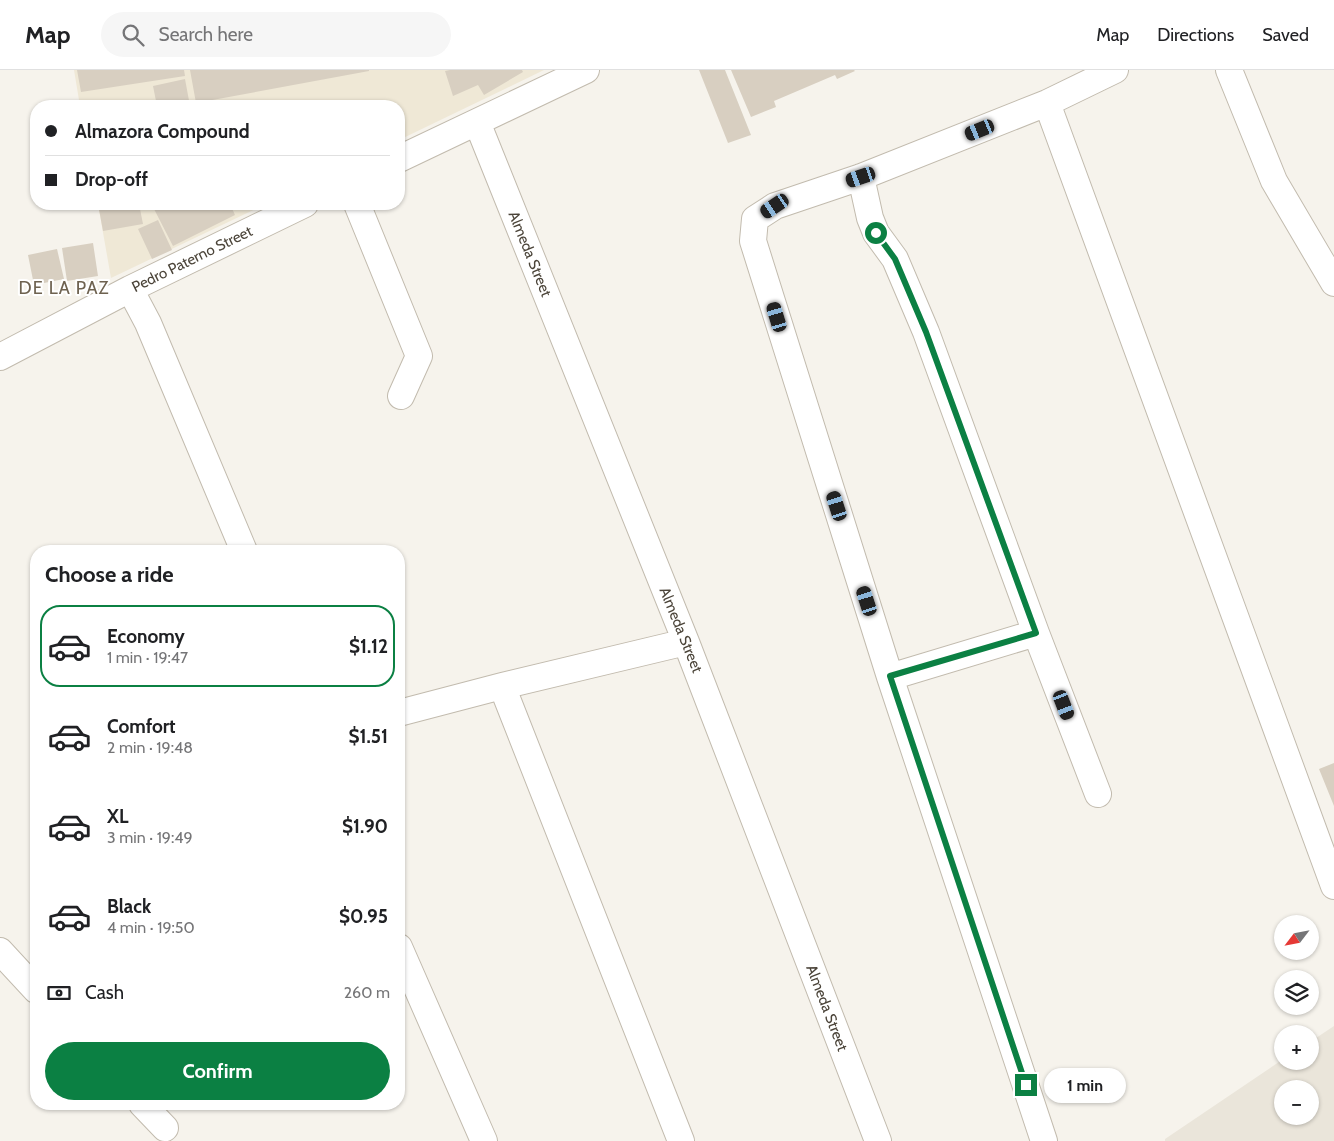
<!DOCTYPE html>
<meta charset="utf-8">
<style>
:root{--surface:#fff;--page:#f6f6f6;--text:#202124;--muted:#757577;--line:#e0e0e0;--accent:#0b8043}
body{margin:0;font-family:Cabin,sans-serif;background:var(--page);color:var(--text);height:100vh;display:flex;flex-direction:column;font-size:19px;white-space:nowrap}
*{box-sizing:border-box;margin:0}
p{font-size:16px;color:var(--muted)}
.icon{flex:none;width:28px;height:28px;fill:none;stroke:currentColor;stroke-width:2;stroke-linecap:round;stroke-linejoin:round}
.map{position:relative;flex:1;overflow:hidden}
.sheet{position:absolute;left:30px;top:475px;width:375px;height:565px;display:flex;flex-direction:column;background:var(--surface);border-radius:20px;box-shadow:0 1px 4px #0004}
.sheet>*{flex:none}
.top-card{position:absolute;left:30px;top:30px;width:375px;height:110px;border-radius:20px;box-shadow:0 1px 4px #0004;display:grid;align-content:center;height:110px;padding:0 15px;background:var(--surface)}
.needle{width:32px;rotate:238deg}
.fabs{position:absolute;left:1274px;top:845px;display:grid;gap:10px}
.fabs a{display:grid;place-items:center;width:45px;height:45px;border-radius:50%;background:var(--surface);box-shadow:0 1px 4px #0004;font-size:25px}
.end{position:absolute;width:22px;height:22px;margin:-11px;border:6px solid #0b8043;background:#fff;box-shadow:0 0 0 2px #fff}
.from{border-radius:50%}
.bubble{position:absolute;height:35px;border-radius:18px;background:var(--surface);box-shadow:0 1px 4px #0004;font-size:16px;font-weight:700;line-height:35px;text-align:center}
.car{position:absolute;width:15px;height:30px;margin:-15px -8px;border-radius:6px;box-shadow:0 0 4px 1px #0007;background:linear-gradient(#222 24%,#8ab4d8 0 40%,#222 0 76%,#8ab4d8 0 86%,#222 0)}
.top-card b{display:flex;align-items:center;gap:18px;height:48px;font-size:19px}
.top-card b+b{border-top:1px solid var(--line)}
.top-card i{width:12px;height:12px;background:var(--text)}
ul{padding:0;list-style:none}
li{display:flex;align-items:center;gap:15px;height:82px;margin:0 10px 8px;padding:0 5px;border:2px solid transparent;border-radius:20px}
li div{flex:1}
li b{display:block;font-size:19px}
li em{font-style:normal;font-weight:700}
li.active{border-color:var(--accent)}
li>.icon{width:45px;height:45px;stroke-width:1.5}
h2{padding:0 15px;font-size:22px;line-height:60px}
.pay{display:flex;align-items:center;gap:12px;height:55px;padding:0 15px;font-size:19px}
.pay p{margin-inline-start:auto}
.action{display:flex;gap:10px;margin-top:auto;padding:10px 15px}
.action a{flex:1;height:58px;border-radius:30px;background:var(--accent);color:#fff;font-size:20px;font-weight:700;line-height:58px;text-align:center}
header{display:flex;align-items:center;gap:30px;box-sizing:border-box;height:70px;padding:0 25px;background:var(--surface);border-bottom:1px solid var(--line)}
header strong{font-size:24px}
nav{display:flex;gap:28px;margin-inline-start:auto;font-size:18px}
.search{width:350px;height:45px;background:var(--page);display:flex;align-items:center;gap:12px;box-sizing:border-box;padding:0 18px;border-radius:28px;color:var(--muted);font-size:19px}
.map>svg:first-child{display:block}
.residential{fill:#eae5da;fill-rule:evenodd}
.education{fill:#efe8d6}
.building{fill:#d8cfc1}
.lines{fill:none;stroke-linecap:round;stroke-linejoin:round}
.minor-casing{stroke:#c2bbae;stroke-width:28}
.minor{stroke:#fff;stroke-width:26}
.route{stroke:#0b8043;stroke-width:6}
.labels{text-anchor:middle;stroke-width:4;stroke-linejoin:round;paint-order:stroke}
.street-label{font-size:15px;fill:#4b4439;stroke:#fff}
.quarter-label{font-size:18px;letter-spacing:1px;fill:#6e6250;stroke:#fff}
</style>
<header>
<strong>Map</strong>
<div class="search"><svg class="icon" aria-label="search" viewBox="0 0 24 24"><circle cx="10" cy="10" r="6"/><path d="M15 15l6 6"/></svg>Search here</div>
<nav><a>Map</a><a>Directions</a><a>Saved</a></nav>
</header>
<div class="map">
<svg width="1334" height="1071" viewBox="0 0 1334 1071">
<rect width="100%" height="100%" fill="#f6f3ec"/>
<path class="residential" d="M1334,956V1071H1165V1069L1282,990L1310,991V972ZM1282,1019H1310V1046H1282Z"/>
<path class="education" d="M74,0H544L399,70V36H80Z
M98,134H266L111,208Z"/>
<path class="building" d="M77,0H184L185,6L81,22Z
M190,0H369V1L196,33Z
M450,0H522L523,2L484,25L478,15L453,26L445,1Z
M699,0H725L751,65L728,73Z
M731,0H854L855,1L837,9L835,5L774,31L776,37L751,47Z
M185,9L190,36H157L153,16Z
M98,134H139L143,154L103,161Z
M164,134H230L235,145L173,176L154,139Z
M158,150L172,180L152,189L138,159Z
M93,173L98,206L67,211L62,178Z
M57,179L64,209L34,215L28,185Z
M1334,693V736L1319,699Z"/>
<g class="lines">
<defs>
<path id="minor" d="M1229,0L1274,111L1334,213
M1047,33L1334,816
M477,52L686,572L878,1071
M399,89L586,0
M861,107L870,148L876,163L895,189L926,262L1036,563L1098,724
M357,134L419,286L401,326
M130,219L148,253L244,481
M0,287L130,219L305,134
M890,607L1036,563
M502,616L681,1071
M399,643L502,616L686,572
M399,877L484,1071
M0,881L36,920
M142,1034L165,1058
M1044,1071L890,607L753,171L755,149L775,136L861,107L1047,33L1115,0"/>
</defs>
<use href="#minor" class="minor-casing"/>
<use href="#minor" class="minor"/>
</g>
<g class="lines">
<path class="route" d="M876,163L895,189L926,262L1036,563L890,606L1026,1015"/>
</g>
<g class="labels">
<g class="street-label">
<text transform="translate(530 184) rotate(68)" y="5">Almeda Street</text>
<text transform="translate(192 189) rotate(-26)" y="5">Pedro Paterno Street</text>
<text transform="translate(681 560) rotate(68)" y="5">Almeda Street</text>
<text transform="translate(827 938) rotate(69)" y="5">Almeda Street</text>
</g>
<g class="quarter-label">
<text x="64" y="224">DE LA PAZ</text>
</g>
</g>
</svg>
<div class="fabs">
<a><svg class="needle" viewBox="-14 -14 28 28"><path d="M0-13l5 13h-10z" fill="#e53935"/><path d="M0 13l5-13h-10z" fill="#757577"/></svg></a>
<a><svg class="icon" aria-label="layers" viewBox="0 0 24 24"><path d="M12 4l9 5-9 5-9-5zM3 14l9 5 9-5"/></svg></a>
<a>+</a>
<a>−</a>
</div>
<i class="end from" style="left:876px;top:163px"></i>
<i class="end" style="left:1026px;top:1015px"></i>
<div class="bubble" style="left:1044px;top:998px;width:82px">1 min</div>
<i class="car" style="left:980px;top:60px;rotate:248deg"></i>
<i class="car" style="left:861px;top:107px;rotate:251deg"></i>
<i class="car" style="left:775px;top:136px;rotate:236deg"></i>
<i class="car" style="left:777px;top:247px;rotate:343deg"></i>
<i class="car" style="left:837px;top:436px;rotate:342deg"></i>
<i class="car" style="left:867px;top:531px;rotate:342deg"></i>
<i class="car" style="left:1064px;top:635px;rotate:159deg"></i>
<div class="top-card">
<b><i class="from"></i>Almazora Compound</b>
<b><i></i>Drop-off</b>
</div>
<section class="sheet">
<h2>Choose a ride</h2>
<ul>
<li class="active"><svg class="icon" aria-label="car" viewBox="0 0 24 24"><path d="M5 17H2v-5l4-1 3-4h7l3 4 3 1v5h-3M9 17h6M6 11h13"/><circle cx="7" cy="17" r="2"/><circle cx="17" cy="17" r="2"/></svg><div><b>Economy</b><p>1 min · 19:47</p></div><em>$1.12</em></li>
<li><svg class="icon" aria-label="car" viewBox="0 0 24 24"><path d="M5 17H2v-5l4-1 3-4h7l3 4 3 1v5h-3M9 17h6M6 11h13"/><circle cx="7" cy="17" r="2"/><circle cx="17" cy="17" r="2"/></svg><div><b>Comfort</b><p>2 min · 19:48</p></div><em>$1.51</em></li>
<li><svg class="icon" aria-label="car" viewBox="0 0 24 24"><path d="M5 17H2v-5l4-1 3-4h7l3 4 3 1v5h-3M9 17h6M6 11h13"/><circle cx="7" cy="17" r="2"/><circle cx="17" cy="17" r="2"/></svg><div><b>XL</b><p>3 min · 19:49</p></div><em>$1.90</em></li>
<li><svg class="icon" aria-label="car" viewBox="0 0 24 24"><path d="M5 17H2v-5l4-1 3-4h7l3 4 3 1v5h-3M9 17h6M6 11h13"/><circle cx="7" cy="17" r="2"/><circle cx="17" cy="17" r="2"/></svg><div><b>Black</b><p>4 min · 19:50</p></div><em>$0.95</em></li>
</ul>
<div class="pay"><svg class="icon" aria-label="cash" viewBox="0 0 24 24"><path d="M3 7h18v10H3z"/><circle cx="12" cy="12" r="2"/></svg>Cash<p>260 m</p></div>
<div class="action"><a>Confirm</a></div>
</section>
</div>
